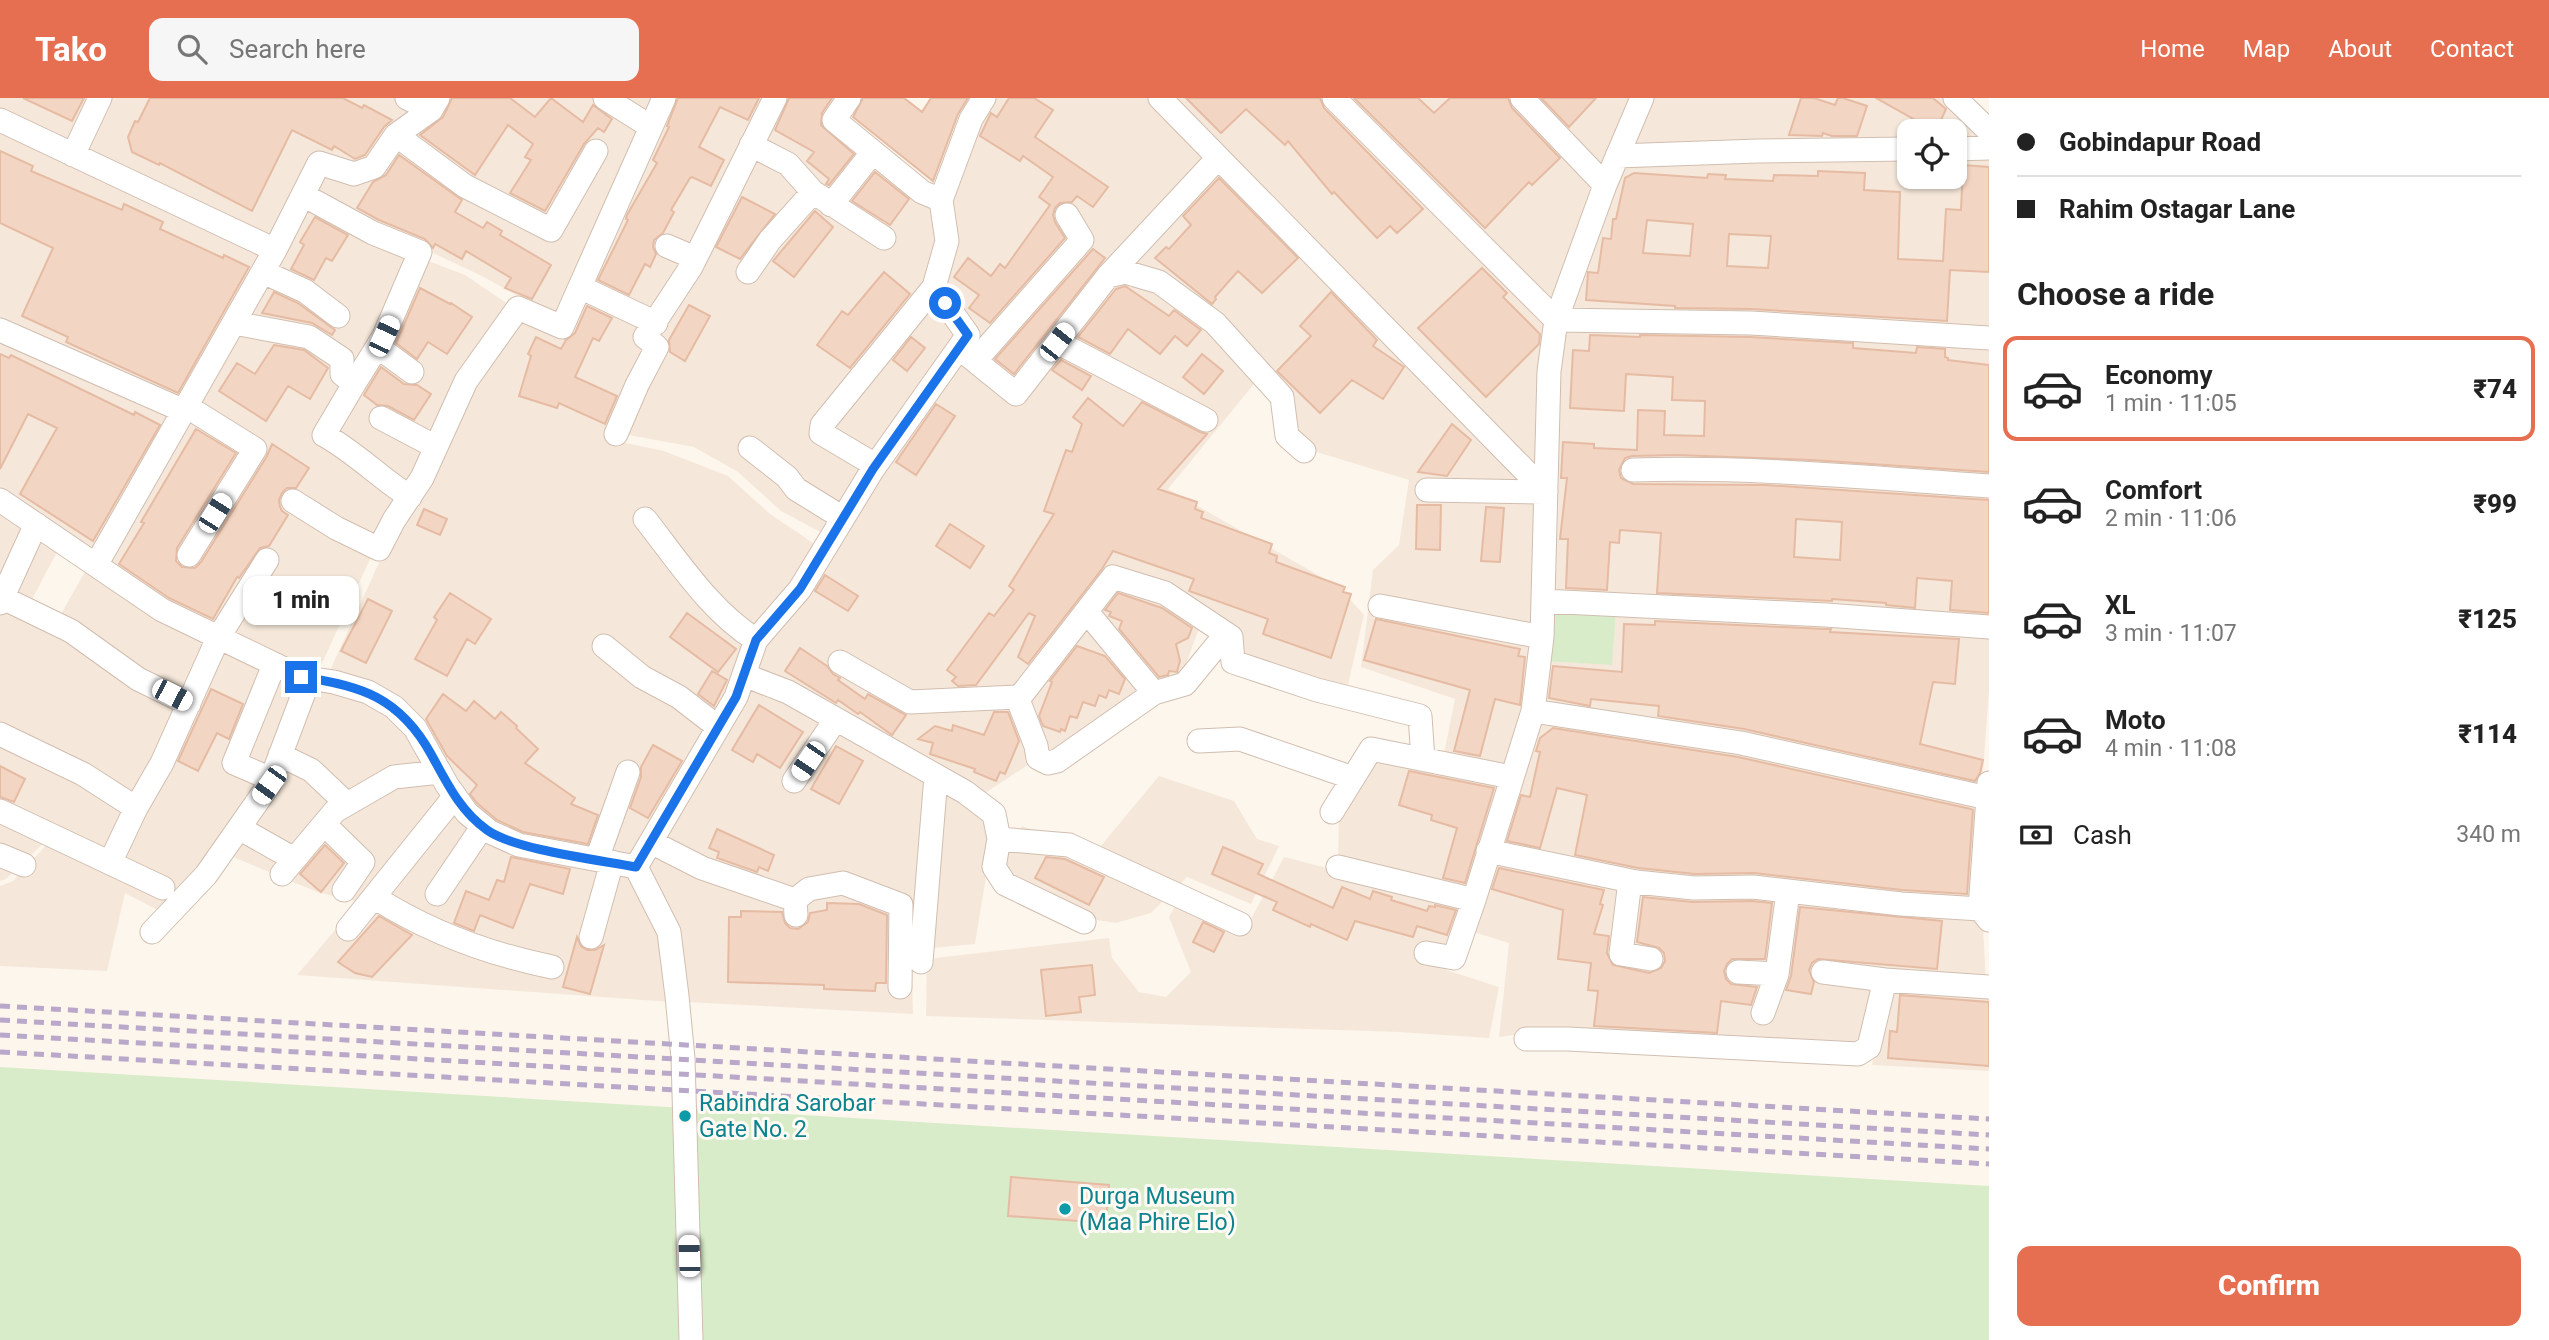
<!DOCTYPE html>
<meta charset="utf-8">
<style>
:root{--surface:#fff;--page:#f6f6f6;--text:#222;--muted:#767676;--line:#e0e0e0;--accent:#e76f51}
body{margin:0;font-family:Roboto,sans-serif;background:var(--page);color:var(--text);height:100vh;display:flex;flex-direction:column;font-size:26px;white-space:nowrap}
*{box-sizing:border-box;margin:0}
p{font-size:23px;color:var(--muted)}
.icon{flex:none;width:38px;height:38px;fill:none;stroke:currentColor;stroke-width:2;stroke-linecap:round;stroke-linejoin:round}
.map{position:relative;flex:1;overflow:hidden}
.drawer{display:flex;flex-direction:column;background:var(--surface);width:560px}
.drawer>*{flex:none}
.hud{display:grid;align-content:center;height:154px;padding:0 28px;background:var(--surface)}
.controls{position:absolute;left:1897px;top:21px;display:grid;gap:14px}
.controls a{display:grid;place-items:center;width:70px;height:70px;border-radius:14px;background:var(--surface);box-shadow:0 2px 5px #0004;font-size:35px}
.end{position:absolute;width:32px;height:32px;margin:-16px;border:9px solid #1a73e8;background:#fff;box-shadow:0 0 0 4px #fff}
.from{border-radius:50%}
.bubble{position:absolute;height:49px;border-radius:14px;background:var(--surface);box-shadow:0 2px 5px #0004;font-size:23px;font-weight:800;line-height:49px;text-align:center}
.car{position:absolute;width:21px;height:42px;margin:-21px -10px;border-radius:9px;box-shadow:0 0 5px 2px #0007;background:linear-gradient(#fff 24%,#345 0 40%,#fff 0 76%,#345 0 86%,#fff 0)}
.hud b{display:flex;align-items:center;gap:24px;height:66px;font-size:26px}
.hud b+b{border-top:2px solid var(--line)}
.hud i{width:18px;height:18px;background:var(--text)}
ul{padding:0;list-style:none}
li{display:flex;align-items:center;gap:21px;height:105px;margin:0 14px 10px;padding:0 14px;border:4px solid transparent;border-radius:14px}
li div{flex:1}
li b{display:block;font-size:26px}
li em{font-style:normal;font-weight:800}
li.on{border-color:var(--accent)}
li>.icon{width:63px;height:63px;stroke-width:1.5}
h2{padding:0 28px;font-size:32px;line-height:84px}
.pay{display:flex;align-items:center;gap:18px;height:77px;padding:0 28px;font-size:26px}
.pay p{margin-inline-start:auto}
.action{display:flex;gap:14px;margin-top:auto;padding:14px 28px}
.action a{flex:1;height:80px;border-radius:14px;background:var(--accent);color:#fff;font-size:28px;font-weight:800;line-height:80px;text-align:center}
header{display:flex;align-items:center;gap:42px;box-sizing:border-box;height:98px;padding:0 35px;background:var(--accent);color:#fff}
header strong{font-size:33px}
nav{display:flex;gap:38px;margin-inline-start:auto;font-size:24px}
.search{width:490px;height:63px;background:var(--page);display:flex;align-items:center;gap:18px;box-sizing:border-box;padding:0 24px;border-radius:14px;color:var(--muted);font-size:26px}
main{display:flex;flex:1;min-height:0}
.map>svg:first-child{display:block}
.residential{fill:#f5e8da}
.green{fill:#d8ecc9}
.building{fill:#f3d5c3;stroke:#e6bba3;stroke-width:2;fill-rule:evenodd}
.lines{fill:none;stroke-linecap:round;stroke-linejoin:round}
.minor-casing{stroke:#d1beb0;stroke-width:25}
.minor{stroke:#fff;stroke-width:23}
.rail{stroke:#b9a8c9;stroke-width:5;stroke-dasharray:10 7;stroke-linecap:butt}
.route{stroke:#1a73e8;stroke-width:9}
.culture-dot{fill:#0f9aa8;stroke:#fffaf3;stroke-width:2.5}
.labels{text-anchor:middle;stroke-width:6;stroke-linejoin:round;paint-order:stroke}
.culture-label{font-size:23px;fill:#0d838f;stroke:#fffaf3;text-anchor:start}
</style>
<header>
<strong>Tako</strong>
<div class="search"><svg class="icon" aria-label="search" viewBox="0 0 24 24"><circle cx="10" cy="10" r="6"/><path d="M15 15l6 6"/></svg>Search here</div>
<nav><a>Home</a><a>Map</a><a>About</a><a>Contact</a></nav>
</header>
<main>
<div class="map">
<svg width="1989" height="1242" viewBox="0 0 1989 1242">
<rect width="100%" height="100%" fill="#fdf6ec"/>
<path class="residential" d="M0,0H92L68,49L0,16Z
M109,0H657L561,222L482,178L301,93L273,146L82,54Z
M671,0H844L828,22L937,109L939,148L929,189L961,238L826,437L781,413L738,374L694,349L623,336L653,237L588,188Z
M990,0H1151L1539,403L1528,620L1473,795L1338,762L1339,718L1372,657L1441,671L1455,601L1361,569L1373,472L1399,447L1409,382L1310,352L1292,339L1263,275L1168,391L1339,489L1364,517L1346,595L1239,562L1241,533L1204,517L1180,582L1145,590L982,697L753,575L763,545L975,235L940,188L947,107Z
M1167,0H1635L1557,202L1540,379Z
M1648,0H1944L1989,44L1955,46V33H1909V47L1625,53Z
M0,30L267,158L96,461L0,397Z
M1909,57V79H1955V57H1989V524L1549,497L1558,242L1620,66Z
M305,104L369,140L465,177L515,211L372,457L317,576L102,471Z
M581,195L647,228L650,253L612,342L664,353L728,378L770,416L819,449L634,764L529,743L470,711L417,625L327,579L397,425L470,284L521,216L564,234Z
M0,411L58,452L29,507L58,521L86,472L213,547L109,762L52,737L6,781L0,783Z
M1616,513L1989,536V593L1973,806L1983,829L1986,885L1880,876L1857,948L1530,935L1499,939L1509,845L1470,833L1545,563Z
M219,547L301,587L265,685L163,815L125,795L107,873L0,868V788L13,783L50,743L109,773Z
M747,583L985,718L991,748L975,846L911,852L913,916L687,904L643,771Z
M311,587L347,593L410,633L468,727L633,775L666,841L671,904L297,877L359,804L317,794L226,756Z
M1159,678L1234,703L1257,741L1279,748L1251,806L1187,779L1151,815L1116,825L1084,820L1009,784L1001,769L1022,728L1095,755Z
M1284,759L1467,806L1446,872L1499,889L1489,940L1399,934L926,918L927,861L1109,840L1112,860L1139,894L1166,899L1191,874L1169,819L1185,791L1251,821Z
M1891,889L1989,895V973L1872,967Z"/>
<path class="green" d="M1549,508L1616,513L1612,567L1545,563Z
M0,969L1989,1088V1242H0Z"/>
<path class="building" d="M23,0H84L72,23Z
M150,0H343L362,10L364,7L392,22L384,29L365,57L355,61L334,48L332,52L292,32L252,113L160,65L159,67L132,54L128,39L135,23L138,24Z
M452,0H510L535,19L551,0L583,24L593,7L612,21L604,34L598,30L584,46L545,113L510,95L531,62L525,59L533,46L508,27L475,77L420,37L443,19Z
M678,0H759L748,22L720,9L699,49L724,62L711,88L692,79L690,80L671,112L674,114L663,135L654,142L653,149L656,156L650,169L645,166L629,197L598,182L628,122L626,121L627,117L657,65L653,62L669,29L667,28Z
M789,0H832L822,15L821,27L854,56L829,87L826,86L829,81L807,63L814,54L775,32Z
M863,0H904L922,14L931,0H968L958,16L933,83L853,19Z
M1009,0H1034L1053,12L1035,39L1108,89L1093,109L1077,98L1072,104L1060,105L1055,110L1053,117L1055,124L1065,140L990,225L969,210L979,197L954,179L968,160L991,178L1000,166L1005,170L1050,107L1039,99L1053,79L1023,58L1020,63L980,38L991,15L997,19Z
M1186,0H1320L1324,10L1423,111L1397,135L1390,128L1377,140L1334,94L1332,96L1288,43L1285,47L1246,11L1221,35Z
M1354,0H1418L1434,15L1450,0H1508L1512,10L1560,60L1532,87L1529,84L1485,130Z
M1541,0H1596L1569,29Z
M1801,0H1814L1835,7L1838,0H1843L1867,8L1857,38H1832L1823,35L1822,38L1789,37Z
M1876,0H1933L1946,11L1936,33H1909L1915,22Z
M0,53L33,68L31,73L122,112L124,106L163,124L160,131L223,160L224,157L249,169L178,295L66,244L68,239L22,218L53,150L0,125Z
M399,57L462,102L455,114L483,130L487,124L502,133L500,137L551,167L532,201L505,190L511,180L466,153L462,161L435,146L433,150L425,141L379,122L357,110L373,84L386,77Z
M1963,67L1989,69V174L1950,172L1947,223L1751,211L1675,210V208L1586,202L1588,174L1598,175L1603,140L1611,141L1613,121H1616L1625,80L1634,75L1707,80L1708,76L1726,77L1725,81L1773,83L1774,77L1818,78V73L1865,75L1864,92L1900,94L1898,161L1943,163L1946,111L1961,112ZM1647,122L1693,126L1690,158L1643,155ZM1729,136L1771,138L1768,170L1727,168Z
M875,74L909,101L890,127L852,103Z
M1219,80L1298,160L1262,195L1238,173L1215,199L1216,201L1212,206L1155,160L1166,149L1169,151L1191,127L1183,118Z
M742,99L775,116L740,161L716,149Z
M815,113L833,129L794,179L773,163Z
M315,119L348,137L332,163L326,160L314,182L291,171L304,147L300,144Z
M1093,151L1105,160L1014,276L995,261Z
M1482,170L1507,195L1503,199L1540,236L1539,246L1486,299L1418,230Z
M884,174L910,196L850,270L817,247L842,213L848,217Z
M1125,188L1169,218L1174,212L1201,232L1187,248L1175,238L1160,256L1128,231L1110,256L1078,239L1116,191Z
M420,190L450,206L451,205L472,219L447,256L428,244L417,261L396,245Z
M274,194L298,205L335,232L332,237L312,225L262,215Z
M1331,194L1377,242L1373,248L1404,269L1383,301L1352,282L1320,315L1277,273L1311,238L1300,228Z
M689,207L710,218L685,263L670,254L669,242Z
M587,208L612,220L599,243L593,240L575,279L617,298L605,326L559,305L557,310L519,298L531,258L528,256L536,239L561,251L566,242L575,235Z
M1590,237L1640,239V237L1750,239L1853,245V250L1916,255L1917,249L1945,251V259L1948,260V262L1989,267V374L1812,362L1677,357L1632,358L1625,360L1619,372L1621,380L1633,386L1766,387L1989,402V515L1950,512L1952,483L1917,480L1915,510L1886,507V505L1832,501V503L1657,495L1661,435L1620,432L1619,445L1610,444L1607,492L1566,490L1568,441H1560L1567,380H1561L1563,344L1594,346V350L1637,352L1638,312L1665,313L1664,337L1704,338L1705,303L1672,302L1673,279L1626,276L1624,313L1570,310L1573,252L1589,253ZM1796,421L1842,424L1840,462L1794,459Z
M911,239L925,250L907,273L893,262Z
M274,247L304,252L328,270L310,301L288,288L266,323L219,293L237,265L255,276Z
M0,256L9,260L11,257L134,317L135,314L160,327L93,443L20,396L57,330L28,316L0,371Z
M1202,256L1223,273L1204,296L1183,279Z
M1061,262L1091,278L1082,292L1052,272Z
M381,269L404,286L417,287L431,296L414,322L388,308L377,307L364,297Z
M1088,300L1123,328L1142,304L1200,334L1207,336L1158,391L1197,404L1195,411L1203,414L1201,420L1272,446L1269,455L1277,458L1276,464L1345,489L1343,494L1351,496L1331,560L1263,536L1268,521L1189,493L1194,481L1113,453L1102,471L1028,566L1018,559L1035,518L1029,515L976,587L958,588L952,583L956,579L947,572L989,515L994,518L1014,492L1009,488L1054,416L1044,413L1066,352L1072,354L1082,326L1073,319Z
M936,306L955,318L916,377L896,364Z
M1452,326L1471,342L1447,378L1418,374Z
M196,331L236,355L177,450L176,463L182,469L195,470L201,464L267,358L272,346L309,370L296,390H287L282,395L279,402L280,409L282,413L288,417L269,448L260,450L239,480L237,479L213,521L169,500L119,466L144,425L141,424Z
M1417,407H1441L1440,452L1416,451Z
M1486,409L1504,410L1500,464L1481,463Z
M424,411L447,421L440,437L417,427Z
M950,426L984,448L970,470L936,448Z
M825,477L858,498L848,513L815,493Z
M450,495L491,521L475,546L467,541L447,578L415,561L437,522L434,519Z
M1118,495L1162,510L1192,530L1188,540L1176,546L1180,563L1177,574L1169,573L1168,577L1159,579L1119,531L1122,523L1109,518L1111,514L1105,512Z
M368,501L392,513L366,565L341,553Z
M687,515L736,551L718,574L670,539Z
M1376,521L1520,551L1518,558L1525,559L1520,607L1495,601L1480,658L1454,653L1470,592L1364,562Z
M1655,523L1825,531H1831L1830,534L1959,541L1955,586L1933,584L1920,646L1983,662L1980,675L1975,683L1744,631L1658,618L1659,608L1591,601L1590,608L1549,600L1553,568L1622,574L1624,526L1655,527Z
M1077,548L1105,558L1125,581L1119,596L1109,592L1106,600L1099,597L1095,608L1083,604L1077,620L1070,618L1065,633L1061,631L1060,634L1043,628L1039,618L1052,584L1050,583Z
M800,550L827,568L833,576L840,580L838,582L865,601L868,596L906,617L892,637L860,614L858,616L838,602L836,605L785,573Z
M712,573L727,582L714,608L698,596Z
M211,591L243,606L229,641L217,635L198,673L178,663Z
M443,596L466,613L474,603L495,621L501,614L517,628L516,630L538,651L525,665L575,700L571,706L598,717L588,746L523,734L497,722L477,705L470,696L477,687L447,658L426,621Z
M759,607L803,634L780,670L757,656L753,664L732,652Z
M994,614H1008L1019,643L1005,676L1000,674L996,683L974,674L975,671L930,656L933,645L918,641L935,628L952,633L953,627L984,637Z
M1553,630L1738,659L1971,711L1973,712L1967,796L1902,792L1754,775L1695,776L1638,770L1575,757L1587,697L1557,690L1540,750L1507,743L1521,697L1530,699L1540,654L1536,653L1540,640Z
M653,647L682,663L648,720L630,710L641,679V669Z
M836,648L863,663L839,706L811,691Z
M0,668L25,681L14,704L0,699Z
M1409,673L1494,690L1465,785L1443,780L1457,730L1431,722L1432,717L1399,707Z
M717,731L774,757L768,773L759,769L757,774L717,760L719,754L709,750Z
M325,747L344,765L321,794L300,776Z
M1223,749L1263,766L1258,776L1333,810L1342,789L1370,801L1373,793L1392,799L1391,802L1427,813L1429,808L1435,809V807L1456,812L1447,837L1417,828L1413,839L1355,823L1347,842L1311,826L1310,829L1273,812L1277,804L1212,776Z
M511,759L570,771L563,796L530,786L513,830L480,817L474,833L454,825L466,793L489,802L497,782L504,784Z
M1046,759L1065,761L1104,779L1089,807L1035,780Z
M1499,770L1604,792L1600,806L1603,807L1594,836L1609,838L1607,855L1613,867L1649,875L1661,870L1665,863L1664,855L1659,850L1637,844L1643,799L1693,804L1752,803L1772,805L1765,861H1732L1727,866L1724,873L1726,881L1731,886L1757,889L1751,907L1721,903L1717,935L1594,928L1598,893L1588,892L1591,865L1558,861L1563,812L1492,791Z
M827,805L859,806L887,817L886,885H876L875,893L824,891V887L728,884L729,819H741V813L782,814L785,825L790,830L798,831L808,824L810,815L827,812Z
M1800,809L1942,823L1937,871L1818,861L1812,865L1809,872L1814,884L1811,896L1786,892L1791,878Z
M379,818L412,837L372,879L355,875L338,864Z
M1203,824L1224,834L1214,854L1193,844Z
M577,839L581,848L587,852H595L604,847L590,896L563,889Z
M1092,867L1095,897L1079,899L1081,914L1046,918L1041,872Z
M1900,897L1989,904V968L1888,960L1890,933L1897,934Z
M1011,1079L1109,1087L1106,1125L1008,1118Z"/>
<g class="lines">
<defs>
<path id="minor" d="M407,0L431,12
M605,0L651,29
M849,0L834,22L922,94L941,102
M1160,0L1546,394
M1334,0L1556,222L1751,225L1989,240
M1522,0L1605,87
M1955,0L1989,33
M0,22L275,152L96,467
M396,37L465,88L551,132L596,53
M1955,51L1989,50
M73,57L100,0
M1617,58L1758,53L1909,51
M813,94L884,140
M303,97L373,135L420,154L384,238L354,286
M831,107L873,54
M667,148L695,160
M275,152L319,65L354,76L374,69L396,37L431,12L438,0
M263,174L305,193L338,218
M748,174L770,142L813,94L788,66L751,47
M1108,178L1125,174L1159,184L1215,225L1282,299L1287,338L1304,353
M580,189L656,225
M234,225L309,239L342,261V276L354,286L324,337C355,354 380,380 410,399
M0,232L184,313
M1057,244L1206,322
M378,249L412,274
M959,250L1016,296L1108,178L1218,60
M975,263L1082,142L1067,117
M186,308L255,351L189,457
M381,320L436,349
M616,336L637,287L657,249L645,239L691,169L775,0
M750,350L787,379L796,391L843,420
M875,367L821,335L822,327L934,189
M1633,372C1751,368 1871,380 1989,388
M1427,392L1546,394
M0,402L162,512L301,579L334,584L368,594L394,609L415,630L447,687L467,715L490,734L519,747L636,769
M293,403L336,430L379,451L394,422L422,380L466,283L518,210L562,229L664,0
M645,421C679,464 709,512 756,542
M3,500L71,533L138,581L189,606
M1543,503L1826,517L1989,529
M0,505L36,426
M1380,508L1542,539
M1087,514L1154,595L1185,586L1217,547L1231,539
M1231,539L1233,564L1317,592L1420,618L1423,661
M604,548L642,579L679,599L718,629
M840,564L910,604L1017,599L1023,595L1113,479L1165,495L1231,539
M744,577L788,594L965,694L994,716L999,741L994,769L1005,786L1084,824
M1017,599L1036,648L1038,660L1048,665L1057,663L1154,595
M1533,613L1741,645L1988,700
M0,636L83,676L136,710
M1199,643L1240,641L1353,680
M280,657L311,672L347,706
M271,681L234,665L274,567
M794,683L836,621
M0,713L163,790
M1332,714L1371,651L1511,679
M324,726L363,764L344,792
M239,730L294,761
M999,741L1069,747L1240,826
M651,744L702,770L795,802L796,817
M1488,753L1636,784L1694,790L1753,789L1901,806L1980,811L1989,822
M0,757L24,767
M597,761L628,674
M110,765L136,710L162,665L218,540L267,462
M636,769L736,599L756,542L800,491L873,371L968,237L934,189L947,143L941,102L971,21L984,0
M636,769L669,834L677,898L683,960L691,1242
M1338,769L1474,802L1533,613L1542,539L1549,273L1556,222L1605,87L1642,0
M282,776L335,713L394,679L440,674
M1630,783L1621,856L1651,861
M437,796L483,728
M374,799C429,834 488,856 552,869
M795,802L809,791L843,785L901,807L900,889
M1980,811L1989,685
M348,831L455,698
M152,834L206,777L269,687L309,581
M591,839L612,764
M1426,855L1454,860L1474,802
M921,864L936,678
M1738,874L1777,876
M1885,882L1989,889
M1763,915L1777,876L1788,794
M1526,941H1568L1858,956L1869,949L1885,882L1823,874"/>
</defs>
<use href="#minor" class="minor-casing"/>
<use href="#minor" class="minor"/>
<path class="rail" d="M0,908L1989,1021
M0,922L1989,1037
M0,937L1989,1051
M0,954L1989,1066"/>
</g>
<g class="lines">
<path class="route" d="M301,579C361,587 400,600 431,656C447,685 460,713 487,732C515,752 600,762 636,769L736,599L756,542L800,491L873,371L968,237L945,205"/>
</g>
<g class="culture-dot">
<circle cx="685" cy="1018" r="7"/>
<circle cx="1065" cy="1111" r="7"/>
</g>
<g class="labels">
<g class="culture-label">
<text x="699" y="1013">Rabindra Sarobar<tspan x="699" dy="26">Gate No. 2</tspan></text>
<text x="1079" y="1106">Durga Museum<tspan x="1079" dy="26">(Maa Phire Elo)</tspan></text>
</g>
</g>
</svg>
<div class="controls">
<a><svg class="icon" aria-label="locate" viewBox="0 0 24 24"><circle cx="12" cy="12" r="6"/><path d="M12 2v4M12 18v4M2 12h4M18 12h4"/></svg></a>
</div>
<i class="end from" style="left:945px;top:205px"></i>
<i class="end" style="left:301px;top:579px"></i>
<div class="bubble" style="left:243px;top:478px;width:116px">1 min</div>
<i class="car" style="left:384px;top:238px;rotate:25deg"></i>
<i class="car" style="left:1057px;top:244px;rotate:38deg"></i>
<i class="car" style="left:215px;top:415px;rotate:32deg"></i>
<i class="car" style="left:172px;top:597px;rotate:117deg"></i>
<i class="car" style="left:808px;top:663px;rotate:214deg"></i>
<i class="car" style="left:269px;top:687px;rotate:216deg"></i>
<i class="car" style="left:689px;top:1158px;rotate:358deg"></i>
</div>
<section class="drawer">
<div class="hud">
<b><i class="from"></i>Gobindapur Road</b>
<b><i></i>Rahim Ostagar Lane</b>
</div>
<h2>Choose a ride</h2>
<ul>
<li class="on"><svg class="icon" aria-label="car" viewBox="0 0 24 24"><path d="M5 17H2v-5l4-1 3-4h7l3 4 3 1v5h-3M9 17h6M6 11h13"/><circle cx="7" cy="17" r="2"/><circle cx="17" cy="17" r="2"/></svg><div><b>Economy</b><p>1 min · 11:05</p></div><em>₹74</em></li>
<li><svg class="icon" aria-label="car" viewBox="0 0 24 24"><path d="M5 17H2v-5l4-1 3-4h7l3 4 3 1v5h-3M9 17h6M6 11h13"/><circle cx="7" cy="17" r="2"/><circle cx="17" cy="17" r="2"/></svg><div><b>Comfort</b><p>2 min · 11:06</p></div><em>₹99</em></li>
<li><svg class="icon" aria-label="car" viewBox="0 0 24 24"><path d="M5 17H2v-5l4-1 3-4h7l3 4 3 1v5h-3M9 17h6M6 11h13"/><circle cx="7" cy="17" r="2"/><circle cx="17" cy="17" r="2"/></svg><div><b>XL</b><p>3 min · 11:07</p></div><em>₹125</em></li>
<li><svg class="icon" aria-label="car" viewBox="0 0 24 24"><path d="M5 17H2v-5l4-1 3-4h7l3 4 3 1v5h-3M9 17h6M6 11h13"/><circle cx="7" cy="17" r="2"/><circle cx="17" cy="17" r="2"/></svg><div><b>Moto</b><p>4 min · 11:08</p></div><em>₹114</em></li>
</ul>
<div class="pay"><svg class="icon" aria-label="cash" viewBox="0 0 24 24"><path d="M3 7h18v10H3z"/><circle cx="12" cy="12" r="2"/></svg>Cash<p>340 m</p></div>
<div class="action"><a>Confirm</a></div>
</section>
</main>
